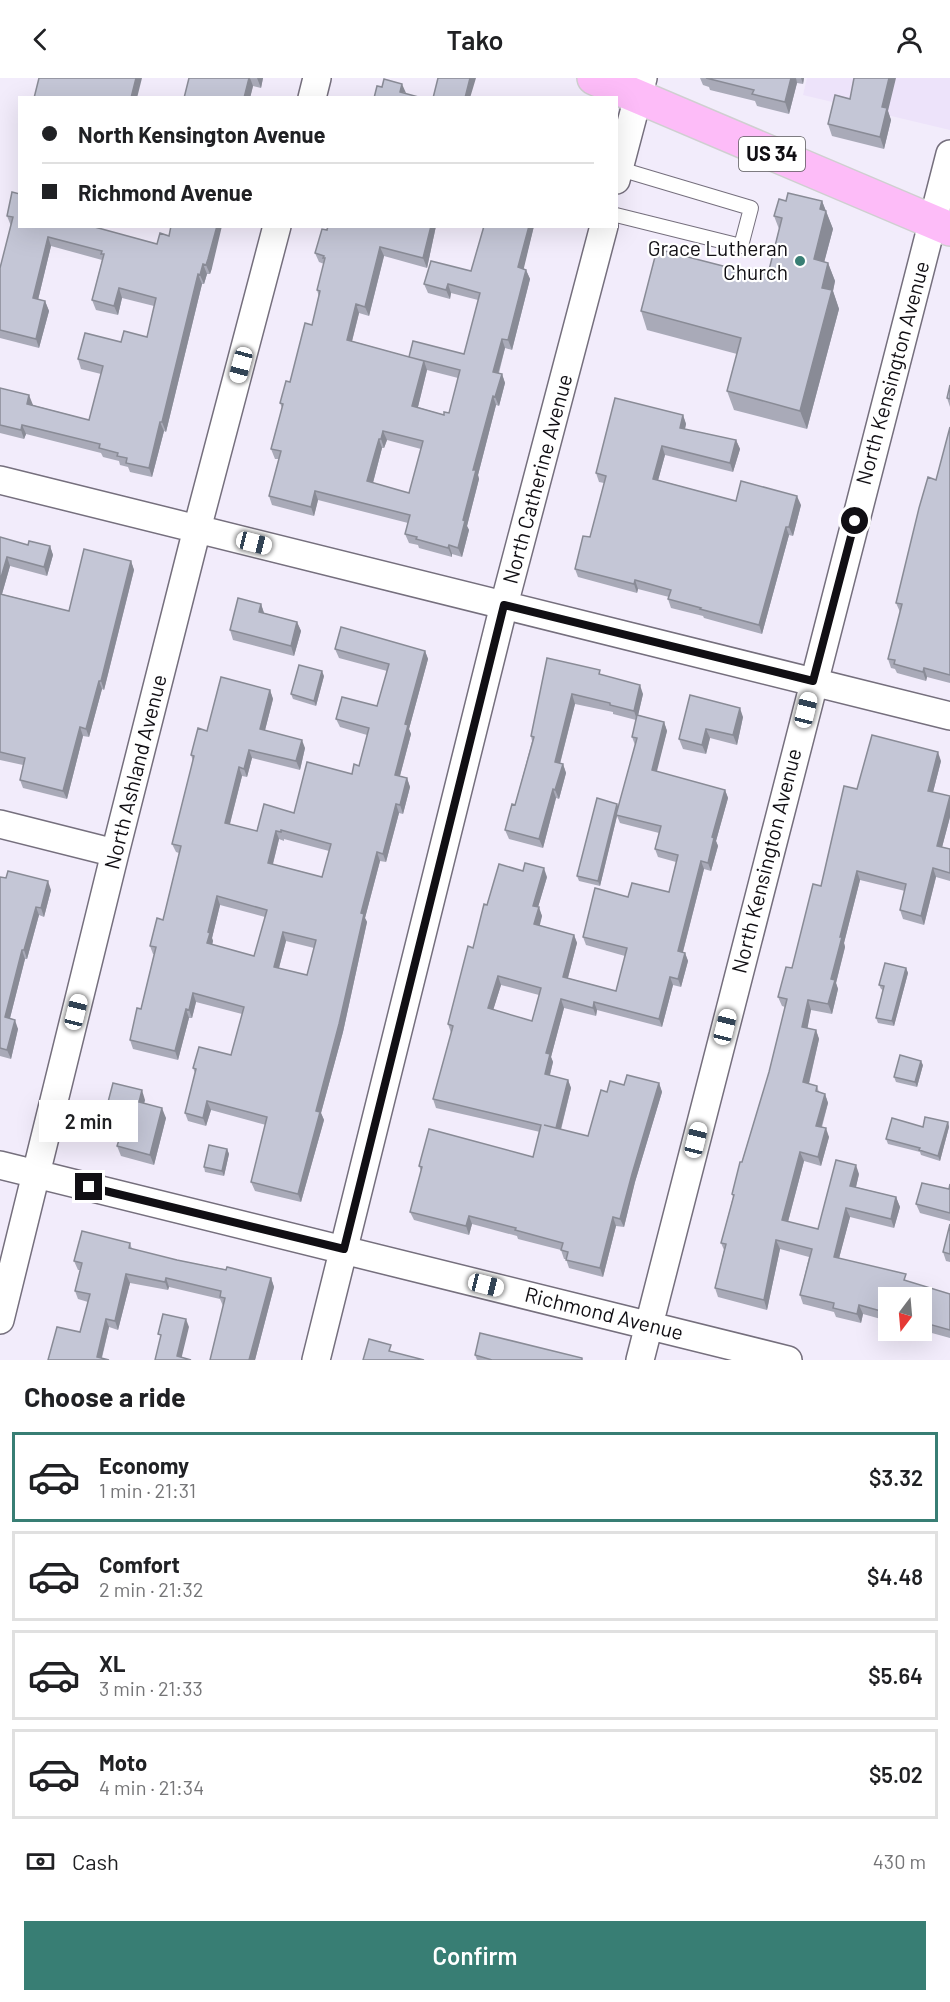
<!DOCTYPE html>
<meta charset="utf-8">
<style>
:root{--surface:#fff;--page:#f6f6f6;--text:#202124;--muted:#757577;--line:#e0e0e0;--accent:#387e74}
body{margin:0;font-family:Barlow,sans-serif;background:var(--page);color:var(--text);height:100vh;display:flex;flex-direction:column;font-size:22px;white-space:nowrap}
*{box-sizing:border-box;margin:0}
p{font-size:20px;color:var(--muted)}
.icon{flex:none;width:33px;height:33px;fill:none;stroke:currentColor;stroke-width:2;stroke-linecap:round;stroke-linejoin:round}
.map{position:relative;height:1282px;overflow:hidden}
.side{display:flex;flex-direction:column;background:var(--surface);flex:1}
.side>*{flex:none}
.top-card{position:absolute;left:18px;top:18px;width:600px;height:132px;border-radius:0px;box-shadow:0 6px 24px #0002;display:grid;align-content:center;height:132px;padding:0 24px;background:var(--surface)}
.needle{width:39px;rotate:196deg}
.buttons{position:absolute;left:878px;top:1209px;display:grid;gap:12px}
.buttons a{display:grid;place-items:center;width:54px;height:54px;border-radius:0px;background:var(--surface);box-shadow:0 6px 24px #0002;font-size:30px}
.end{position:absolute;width:27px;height:27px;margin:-14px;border:8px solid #110f14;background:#fff;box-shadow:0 0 0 3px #fff}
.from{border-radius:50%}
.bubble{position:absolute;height:42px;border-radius:0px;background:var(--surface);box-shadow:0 6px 24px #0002;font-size:20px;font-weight:600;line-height:42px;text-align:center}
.car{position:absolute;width:18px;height:36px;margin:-18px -9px;border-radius:8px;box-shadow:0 0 4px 2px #0007;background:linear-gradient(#fff 24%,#345 0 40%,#fff 0 76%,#345 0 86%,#fff 0)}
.top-card b{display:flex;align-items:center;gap:21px;height:57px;font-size:22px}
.top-card b+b{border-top:2px solid var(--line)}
.top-card i{width:15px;height:15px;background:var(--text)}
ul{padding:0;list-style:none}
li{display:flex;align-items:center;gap:18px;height:90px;margin:0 12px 9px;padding:0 12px;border:3px solid var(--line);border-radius:0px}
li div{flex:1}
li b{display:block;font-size:22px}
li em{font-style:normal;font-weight:600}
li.current{border-color:var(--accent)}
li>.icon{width:54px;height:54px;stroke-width:1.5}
h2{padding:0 24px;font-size:27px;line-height:72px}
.pay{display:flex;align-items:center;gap:15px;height:66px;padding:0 24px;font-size:22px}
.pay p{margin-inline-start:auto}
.primary-button{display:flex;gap:12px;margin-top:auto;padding:12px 24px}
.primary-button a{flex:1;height:69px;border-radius:0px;background:var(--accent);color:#fff;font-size:24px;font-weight:600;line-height:69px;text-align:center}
header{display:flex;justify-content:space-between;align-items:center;height:78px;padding:0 24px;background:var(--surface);font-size:27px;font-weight:600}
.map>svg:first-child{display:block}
.built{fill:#ede3fa}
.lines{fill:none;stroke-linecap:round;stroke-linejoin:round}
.lane-casing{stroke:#756f7d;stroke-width:16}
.street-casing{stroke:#756f7d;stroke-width:30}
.primary-casing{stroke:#cfcfd0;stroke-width:36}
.lane{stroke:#fff;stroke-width:14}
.street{stroke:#fff;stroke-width:27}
.primary{stroke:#fdbcf8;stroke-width:33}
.wall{fill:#a9aab8;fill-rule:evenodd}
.shaded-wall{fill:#898b96}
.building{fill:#c4c6d6;stroke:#898b96;stroke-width:1.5;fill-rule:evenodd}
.route{stroke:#110f14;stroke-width:8}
.poi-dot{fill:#387e74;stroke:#fff;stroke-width:2}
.labels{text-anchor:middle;stroke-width:4.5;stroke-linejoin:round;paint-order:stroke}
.shield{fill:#fff;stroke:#58575a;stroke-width:1.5}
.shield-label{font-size:20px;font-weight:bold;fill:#110f14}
.poi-label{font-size:21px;fill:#110f14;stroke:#fff;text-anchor:end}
.street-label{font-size:21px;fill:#110f14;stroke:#fff}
</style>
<header><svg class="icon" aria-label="back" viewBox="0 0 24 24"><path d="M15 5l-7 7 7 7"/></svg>Tako<svg class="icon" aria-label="person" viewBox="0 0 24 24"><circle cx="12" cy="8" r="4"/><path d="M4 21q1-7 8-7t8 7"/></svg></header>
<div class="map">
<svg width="950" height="1282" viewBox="0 0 950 1282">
<rect width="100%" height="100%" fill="#f2ecfb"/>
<path class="built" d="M807,0H950V52L803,17Z"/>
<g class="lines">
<defs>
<path id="lane" d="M616,137L741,168L751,130L620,91"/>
<path id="street" d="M312,20L317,0
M616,102L643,0
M0,402L950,638
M0,746L115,775
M0,1087L788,1282
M0,1242L115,775L197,451L277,148
M316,1282L504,527L604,148
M640,1282L950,76"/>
<path id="primary" d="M594,0L950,151"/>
</defs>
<use href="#lane" class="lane-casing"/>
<use href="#street" class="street-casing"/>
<use href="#primary" class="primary-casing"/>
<use href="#lane" class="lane"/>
<use href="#street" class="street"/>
<use href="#primary" class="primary"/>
</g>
<path class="wall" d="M189,0H263L261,10L253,8L250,20H184Z
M700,0H804L803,6L797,5L789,36L757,28L755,23L710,12L709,9L703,7Z
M850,21L888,33L891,42L884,71L832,58L828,46Z
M12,114L20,148L157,166L169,158L212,190L210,196H207L204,206H202L166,354L164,353L152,399L130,394L128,389L120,387L119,383L103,379L101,375L26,356L24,361L0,355V310L33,327L89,342L101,296L81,291L78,281L121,264L147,259L154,228L122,220L118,237L96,232L92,222L102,182L51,168L38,222L45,223L49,233L39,270L0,260V190L11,148L7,138Z
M786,123H822L833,151L824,184L828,185L835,203L833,213L839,231L807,351L734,332L727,313L737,276L647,252L641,233L758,197L768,196L779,151L774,138Z
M328,148H436L427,190L384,178L369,238L359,235L352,263L409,279L464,276L478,222L451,215L450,221L428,215L424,206L471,193L483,151L482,148H534L523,191L526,192L530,201L512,272L505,270L499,295L502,296L505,305L499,328L496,327L478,397L479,401L467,448L469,452L462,479L452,476V479L419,470L418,467L409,465L405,456L408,445L318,422L314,438L272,427L269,418L279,381H275L271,371L282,330L280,325L290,304L312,247L319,219L317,212L324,186L319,184L315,175ZM427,292L458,300L449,335L444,337L418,329ZM387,362L421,371L409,415L373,405L382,370H384Z
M950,307V329L947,320Z
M683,337L686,346L685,351L736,362L740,371L733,394L665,377L658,402L736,423L801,427L793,458L789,457L762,556L704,540L703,538L671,530L668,521L669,519L638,511L637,515L578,499L575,491L590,459L604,405L599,404L596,395Z
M950,349V605L927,599L926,603L897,595L895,591L891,590L888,581L900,534L896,525L936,402Z
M0,459L28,467L50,468L53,477L47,498L10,488L2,516L69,533L131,483L134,492L104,612L102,611L89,659L83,658L67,721L23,710L20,702L23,687L0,682Z
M261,526L264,535L297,544L301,553L294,578L233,562L230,552Z
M335,571L425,573L428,581L409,651L411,656L400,698L407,700L410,709L403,736L399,735L386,784L380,783L365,840L367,844L343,954L321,1035L324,1042L301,1124L255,1113L251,1104L266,1047L211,1032L206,1048L188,1043L185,1035L195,995L193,990L231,977L242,936L196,924L192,940H189L178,982L133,971L130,962L141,931L154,876H153L150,868L163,842L179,775L176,774L172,766L193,683L191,677L270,612L273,621L265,652L305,670L300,692L252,680L247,699L242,698L230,746L257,753L294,735L352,696L359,688L367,657L340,649L336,641L377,628L387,593L339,580ZM279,761L284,763V761L329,773L322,799L273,786ZM220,827L265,839L254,878L212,867L213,863L212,860ZM286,863L314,870L307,897L279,890Z
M547,580L602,597L643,616L638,637L664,644L667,653L656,694L725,712L728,720L716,763L718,768L711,793L704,791L683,874L685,875L688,883L681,909L673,907L662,949L597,932L596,938L564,930L551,979L553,984L550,997L568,1002L571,1010L561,1052L588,1058L607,1014L624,1007L659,1005L662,1014L635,1104L624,1149L616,1148L603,1199L569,1190L566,1181H564L561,1172L518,1161L517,1158L472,1146L469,1157L414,1142L410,1134L421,1093L419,1088L533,1079L540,1054L436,1030L433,1021L451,955L448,946L487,827L547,799L538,829L542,838L539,847L574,857L577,865L568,900L616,913L625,878L586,867L583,859L628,819L669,814L676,784L658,779L655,771L659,755L620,745L617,738L600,808L579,803L577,798L618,730L635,667L632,659L636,642L613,636V634L575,626L560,686H563L566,695L559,721L556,720L543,770L509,761L505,752L515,727L532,663L531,658ZM501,907L539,917L532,943L493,932Z
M324,598L316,628L293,621L291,616Z
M690,617L743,639L737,667L710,660L706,676L683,671L679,661Z
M941,683L933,714L950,739L942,769L950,771V803L936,799L924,847L903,841L900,832L905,813L860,802L844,865L845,869L836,905L838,911L832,936L811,932L807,950L816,952L819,961L809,1006L817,1008L819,1014L825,1016L828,1025L822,1049L829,1059L821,1088L804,1083L788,1144L818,1151L859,1096L856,1109L896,1119L900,1129L894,1150L850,1139L839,1180L908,1204L950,1216V1260L921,1252V1220H888V1243L863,1236L861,1245L836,1239L834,1234L803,1226L800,1217L809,1179L780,1171L767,1232L718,1219L715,1210L724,1172L721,1165L733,1119L732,1116L769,994L785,929L782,928L778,919L792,890L821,808L857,711Z
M0,799L51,812L44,839L39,837L27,881H25L10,940L18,951L11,981L0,978Z
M906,890L908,895L894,948L878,945L876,940L883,912L881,911L879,907Z
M923,987L917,1009L896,1004L894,999Z
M145,1022L144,1025L166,1040L154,1087L121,1078L117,1068L120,1061L105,1057L102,1047Z
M948,1044L949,1049L940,1083L921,1077L920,1074L888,1066L886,1061L923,1049Z
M227,1071L229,1076L224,1098L205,1094L204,1089Z
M950,1106V1143L920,1135L916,1126L949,1111Z
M950,1146V1184L946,1183L943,1174Z
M130,1165L132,1171L177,1182L271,1200L274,1209L255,1282H210L223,1228L220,1221L169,1209L168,1212L130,1205L118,1252L109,1249L102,1280L48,1282L80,1254L88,1224L78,1221L75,1213L80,1192H78L74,1183Z
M475,1277L583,1282H477Z"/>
<path class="shaded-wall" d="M136,0H142L137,20H131Z
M249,0H250L253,8L250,20H244Z
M257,0H263L261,10Z
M470,0H476L470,20H465Z
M791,0H796L797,5L789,36L785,24Z
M801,0H804L803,6Z
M889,0H896L888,33L891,42L884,71L880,59L882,29Z
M402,6L406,15L400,14Z
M822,123L833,151L820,200L814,181L820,131Z
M217,148H222L212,190L210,196L206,187Z
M431,148H436L427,190L423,180Z
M529,148H534L522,198L518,189Z
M48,159L51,168L36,230L33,220Z
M380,169L384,178L369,238L365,229Z
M828,185L835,203L833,213L839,231L807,351L800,333L822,210Z
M203,186L207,196L204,206L200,197Z
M526,192L530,201L512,272L508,262Z
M198,196L202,206L166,354L162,344Z
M448,206L451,215L450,221L446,212Z
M119,210L122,220L118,237L114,228Z
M45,223L49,233L39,270L36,261Z
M356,226L359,235L350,271L347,262Z
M502,261L505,270L496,303L493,294Z
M424,283L427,292L416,337L412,328Z
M502,296L505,305L499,328L495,319Z
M29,317L33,327L31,335L27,326Z
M493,318L496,327L478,397L479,401L467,448L469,452L462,479L458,470L463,442L473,392Z
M683,337L686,346L683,359L680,350Z
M160,344L164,353L152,399L149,390Z
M22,347L26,356L24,361L21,352Z
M383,353L387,362L384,370L381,361Z
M379,361L382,370L371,412L367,403Z
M736,362L740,371L733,394L730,385Z
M662,368L665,377L656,410L653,401Z
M315,413L318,422L314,438L311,429Z
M797,418L801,427L793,458L789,449Z
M786,449L789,457L762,556L759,547Z
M449,467L452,476V479L448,470Z
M50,468L53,477L47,498L44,489Z
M7,479L10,488L0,523V503Z
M131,483L134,492L104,612L101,603Z
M635,502L638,511L637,515L634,506Z
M261,526L264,535L259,534Z
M297,544L301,553L294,578L291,568Z
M425,573L428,581L409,651L411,656L398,705L395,697L405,646Z
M924,590L927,599L926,603L923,594Z
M322,593L324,598L316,628L314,623Z
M99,603L102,611L89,659L86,651Z
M640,607L643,616L637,642L634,633Z
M270,612L273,621L263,660L260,651Z
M572,616L575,626L558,693L555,684Z
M740,630L743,639L737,667L733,657Z
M664,644L667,653L655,701L652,692Z
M80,649L83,658L67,721L63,713Z
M706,651L710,660L706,676L702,667Z
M302,662L305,670L300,692L296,683Z
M249,672L252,680L247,699L244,691Z
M938,674L941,683L931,722L928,713Z
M563,686L566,695L559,721L555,712Z
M239,689L242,698L228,753L225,745Z
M407,700L410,709L403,736L400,727Z
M553,711L556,720L543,770L539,761Z
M725,712L728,720L716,763L718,768L711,793L708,785L712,759Z
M950,718V739L940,777L937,768Z
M396,726L399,735L386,784L383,776Z
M617,726L619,731L616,737L617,738L600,808L598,803Z
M276,753L279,761L271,793L268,785Z
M377,774L380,783L365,840L367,844L343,954L321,1035L324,1042L301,1124L298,1116L316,1033L361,835Z
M701,783L704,791L681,881L678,873Z
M544,790L547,799L536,836L533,828Z
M933,790L936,799L924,847L921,838Z
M857,793L860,802L844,865L845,869L836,905L838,911L832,936L828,926L831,901L840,859Z
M48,803L51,812L44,839L41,830Z
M217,818L220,827L212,860L213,863L210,874L207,865L208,854Z
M36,829L39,837L27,881L24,872Z
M539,829L542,838L538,855L534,846Z
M283,854L286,863L277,897L274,889Z
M574,857L577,865L566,907L563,899Z
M22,872L25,881L8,948L5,939Z
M685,875L688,883L681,909L678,901Z
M906,890L908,895L894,948L892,943Z
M498,898L501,907L491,939L488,930Z
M670,899L673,907L662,949L659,941Z
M193,915L196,924L192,940L189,932Z
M561,921L564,930L551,979L553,984L548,1004L545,996L546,975Z
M808,922L811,932L806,958L802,949Z
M594,924L597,932L596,938L593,930Z
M186,931L189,940L178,982L175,973Z
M15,942L18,951L11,981L7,972Z
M816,952L819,961L807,1013L803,1004Z
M921,983L923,987L917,1009L915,1004Z
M568,1002L571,1010L559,1058L556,1050Z
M659,1005L662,1014L635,1104L624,1149L620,1141L632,1096Z
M142,1012L145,1022L142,1033L139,1024Z
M825,1016L828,1025L819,1057L816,1048Z
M207,1023L211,1032L206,1048L203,1040Z
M162,1030L166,1040L154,1087L150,1077Z
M948,1044L949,1049L940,1083L938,1078Z
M826,1050L829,1059L821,1088L818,1079Z
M227,1071L229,1076L224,1098L222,1093Z
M800,1074L804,1083L786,1151L782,1142Z
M856,1087L859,1096L854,1117L850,1108Z
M896,1119L900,1129L894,1150L891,1141Z
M846,1130L850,1139L837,1188L834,1179Z
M469,1138L472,1146L469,1157L466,1148Z
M613,1139L616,1148L603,1199L600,1190Z
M776,1162L780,1171L767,1232L764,1222Z
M126,1196L130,1205L118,1252L115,1243Z
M166,1200L169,1209L168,1212L165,1204Z
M271,1200L274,1209L255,1282H249Z
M859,1227L863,1236L861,1245L857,1236Z
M106,1241L109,1249L101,1282L97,1279Z
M186,1241L189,1249L181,1282L177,1278Z"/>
<path class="building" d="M39,0H136L131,20H34Z
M189,0H249L244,20H184Z
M438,0H470L465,20H433Z
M706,0H791L785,24L752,16L754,12Z
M854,0H889L882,29L887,30L880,59L828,46L835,17L850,21Z
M384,1L402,6L400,14L422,20H374L377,8L382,9Z
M12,114L20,116V148H91L157,166L160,155L169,158L171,148H217L208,181L206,187L203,186L200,197L198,196L162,344H160L149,390L126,385L127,380L117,378L118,375L99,370L100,366L22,347L21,352L0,347V310L29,317L27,326L89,342L103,288L78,281L85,255L121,264L124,253L147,259L156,220L119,210L114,228L92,222L104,176H101L102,173L48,159L33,220L45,223L36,261L0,252V190L13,139L7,138Z
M788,115L822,123L820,131L826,133L814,181L828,185L822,210L832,212L800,333L727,313L741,260L641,233L657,171L758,197L759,193L768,196L782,140L774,138L779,121L786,123Z
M328,148H431L423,180L380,169L365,229L356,226L347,262L424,283L412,328L444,337V334L449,335L460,292L409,279L413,263L464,276L480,215L448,206L446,212L424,206L431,183L471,193L484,148H529L518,189L526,192L508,262L502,261L493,294L502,296L495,319L493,318L473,392H476L463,442L465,443L458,470L449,467L448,470L416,461L417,459L405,456L410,437L315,413L311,429L269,418L281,373L271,371L283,326L280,325L286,303L290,304L305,245L312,247L320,213L317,212L325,180H323L324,178L315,175L322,151L327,152ZM383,353L423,363L409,415L367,403L379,361H381Z
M950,307V321L947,320Z
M615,320L683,337L680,350L736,362L730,385L662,368L653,401L736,423L741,403L797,418L789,449H786L759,547L700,531L701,530L668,521L671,512L635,502L634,506L575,491L583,458L590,459L606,398L596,395Z
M950,349V597L924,590L923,594L894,586L895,582L888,581L902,526L896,525L919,430L928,399L936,402Z
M0,459L28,467L29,463L50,468L44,489L7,479L0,503Z
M84,471L131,483L101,603H99L86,651L80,649L63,713L20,702L25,680L0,674V516L69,533Z
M238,520L261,526L259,534L297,544L291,568L230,552Z
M341,549L425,573L405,646L408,647L395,697L407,700L400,727L396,726L383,776L377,774L361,835L364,836L339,946L316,1033L320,1034L298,1116L251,1104L267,1039L207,1023L203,1040L185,1035L196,991L193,990L199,969L231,977L244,929L193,915L189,932L186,931L175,973L130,962L137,930L141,931L156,869L150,868L157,840L163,842L181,768L172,766L194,678L191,677L198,650L207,653L221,599L270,612L260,651L302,662L296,683L249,672L244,691L239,689L225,745L257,753L264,726L294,735L307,684L352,696L354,686L359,688L369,650L336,641L342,619L377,628L389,586L335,571ZM281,752L331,766L322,799L268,785L276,753L281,754ZM217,818L267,832L254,878L207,865L210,855L208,854ZM283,854L316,862L307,897L274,889Z
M547,580L600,592L599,596L640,607L634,633L610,627V625L572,616L555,684L563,686L555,712L553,711L539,761L505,752L512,726L515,727L534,659L531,658Z
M299,587L322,593L314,623L291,616Z
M690,617L740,630L733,657L706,651L702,667L679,661Z
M637,637L664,644L652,692L725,712L712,759L714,760L708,785L701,783L678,873L685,875L678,901L670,899L659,941L594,924L593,930L561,921L546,975L550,976L545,996L568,1002L556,1050L544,1047L588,1058L601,1012L607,1014L610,1003L624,1007L627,997L659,1005L632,1096L620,1141L613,1139L600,1190L566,1182L568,1174L561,1172L563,1165L515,1152L516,1150L469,1138L466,1148L410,1134L422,1089L419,1088L429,1051L533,1079L541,1047L433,1021L453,948L448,946L468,868L473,870L484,826L487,827L499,786L523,793L525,785L544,790L533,828L539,829L534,846L574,857L563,899L616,913L627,870L583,859L595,810L628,819L632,805L669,814L678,777L655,771L661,748L616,737L637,660L632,659ZM498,898L541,910L532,943L488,930Z
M872,657L938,674L928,713L950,718L937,768L950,771V795L933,790L921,838L900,832L906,806L857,793L840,859H842L831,901L835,902L828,926L808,922L802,949L816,952L803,1004L817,1008L816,1013L825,1016L816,1048L826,1050L818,1079L800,1074L782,1142L818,1151L836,1082L856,1087L850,1108L896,1119L891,1141L846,1130L834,1179L906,1196L904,1202L950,1216V1252L921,1244V1220H888V1235L859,1227L857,1236L833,1230L834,1225L800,1217L812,1171L776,1162L764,1222L715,1210L726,1166L721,1165L734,1117L732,1116L740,1084H742L769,994L787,921L778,919L786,889L792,890L813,806L821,808L844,708L857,711Z
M597,720L617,726L598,803L577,798Z
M8,793L48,803L41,830L36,829L24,872H22L5,939L15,942L7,972L0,970V799L6,800Z
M885,885L906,890L892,943L876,940L884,908L879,907Z
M900,977L921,983L915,1004L894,999Z
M113,1005L142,1012L139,1024L162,1030L150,1077L117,1068L122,1053L102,1047Z
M925,1039L948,1044L938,1078L919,1072L920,1070L886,1061L892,1040L923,1049Z
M209,1067L227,1071L222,1093L204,1089Z
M922,1105L949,1111L950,1106V1135L916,1126Z
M950,1146V1176L943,1174Z
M82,1153L130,1165L129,1170L177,1182L226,1192L227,1189L271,1200L249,1282H210L225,1220L220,1219L221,1213L166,1200L165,1204L126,1196L115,1243L106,1241L97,1279L109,1282H48L57,1249L80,1254L90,1216L75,1213L82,1185L74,1183Z
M163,1236L186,1241L177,1278L191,1282H155L161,1257L158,1256Z
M480,1255L582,1280V1282H492L475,1277Z
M369,1261L391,1267L389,1273L424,1282H363Z"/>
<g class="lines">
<path class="route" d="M89,1109L344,1171L504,527L813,603L855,443"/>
</g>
<circle class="poi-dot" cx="800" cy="183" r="6"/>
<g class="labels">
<rect class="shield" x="739" y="59" width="66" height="34" rx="4.5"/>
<g class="shield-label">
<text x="772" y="83">US 34</text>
</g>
<g class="poi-label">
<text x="788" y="178">Grace Lutheran<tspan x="788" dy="24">Church</tspan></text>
</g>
<g class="street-label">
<text transform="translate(893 295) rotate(-75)" y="7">North Kensington Avenue</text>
<text transform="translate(538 401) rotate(-75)" y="7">North Catherine Avenue</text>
<text transform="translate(136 694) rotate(-76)" y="7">North Ashland Avenue</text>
<text transform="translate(767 783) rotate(-76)" y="7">North Kensington Avenue</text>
<text transform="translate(604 1236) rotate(14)" y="7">Richmond Avenue</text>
</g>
</g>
</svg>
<div class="buttons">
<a><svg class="needle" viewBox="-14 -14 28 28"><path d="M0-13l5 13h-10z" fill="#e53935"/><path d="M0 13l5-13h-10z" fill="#757577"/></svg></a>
</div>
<i class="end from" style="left:855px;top:443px"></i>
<i class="end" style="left:89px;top:1109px"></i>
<div class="bubble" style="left:39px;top:1022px;width:99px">2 min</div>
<i class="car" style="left:241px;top:287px;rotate:195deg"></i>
<i class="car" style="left:254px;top:465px;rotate:104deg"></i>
<i class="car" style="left:806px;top:632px;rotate:14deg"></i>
<i class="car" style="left:76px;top:934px;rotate:14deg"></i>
<i class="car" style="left:725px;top:949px;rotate:14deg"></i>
<i class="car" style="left:696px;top:1062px;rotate:14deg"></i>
<i class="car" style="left:486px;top:1207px;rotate:104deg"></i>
<div class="top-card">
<b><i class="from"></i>North Kensington Avenue</b>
<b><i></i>Richmond Avenue</b>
</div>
</div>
<section class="side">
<h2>Choose a ride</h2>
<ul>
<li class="current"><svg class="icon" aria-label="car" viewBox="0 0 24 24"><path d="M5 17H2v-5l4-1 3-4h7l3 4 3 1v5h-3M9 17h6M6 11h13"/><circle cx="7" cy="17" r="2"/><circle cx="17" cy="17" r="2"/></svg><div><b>Economy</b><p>1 min · 21:31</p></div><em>$3.32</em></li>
<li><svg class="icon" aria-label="car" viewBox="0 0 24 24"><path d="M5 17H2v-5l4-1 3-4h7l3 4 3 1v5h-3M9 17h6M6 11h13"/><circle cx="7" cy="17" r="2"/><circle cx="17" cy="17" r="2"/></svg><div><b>Comfort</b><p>2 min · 21:32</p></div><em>$4.48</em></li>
<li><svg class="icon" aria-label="car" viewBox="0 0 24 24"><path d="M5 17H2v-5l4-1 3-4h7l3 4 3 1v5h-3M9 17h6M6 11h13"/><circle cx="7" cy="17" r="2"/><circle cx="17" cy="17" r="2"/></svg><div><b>XL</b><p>3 min · 21:33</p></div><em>$5.64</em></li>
<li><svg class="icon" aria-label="car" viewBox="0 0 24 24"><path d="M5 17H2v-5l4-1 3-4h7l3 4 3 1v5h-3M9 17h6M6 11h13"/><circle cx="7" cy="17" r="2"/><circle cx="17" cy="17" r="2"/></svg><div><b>Moto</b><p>4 min · 21:34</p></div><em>$5.02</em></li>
</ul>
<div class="pay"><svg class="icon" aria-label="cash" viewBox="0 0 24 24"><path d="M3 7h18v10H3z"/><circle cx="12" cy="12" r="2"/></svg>Cash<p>430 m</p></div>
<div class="primary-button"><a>Confirm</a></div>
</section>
